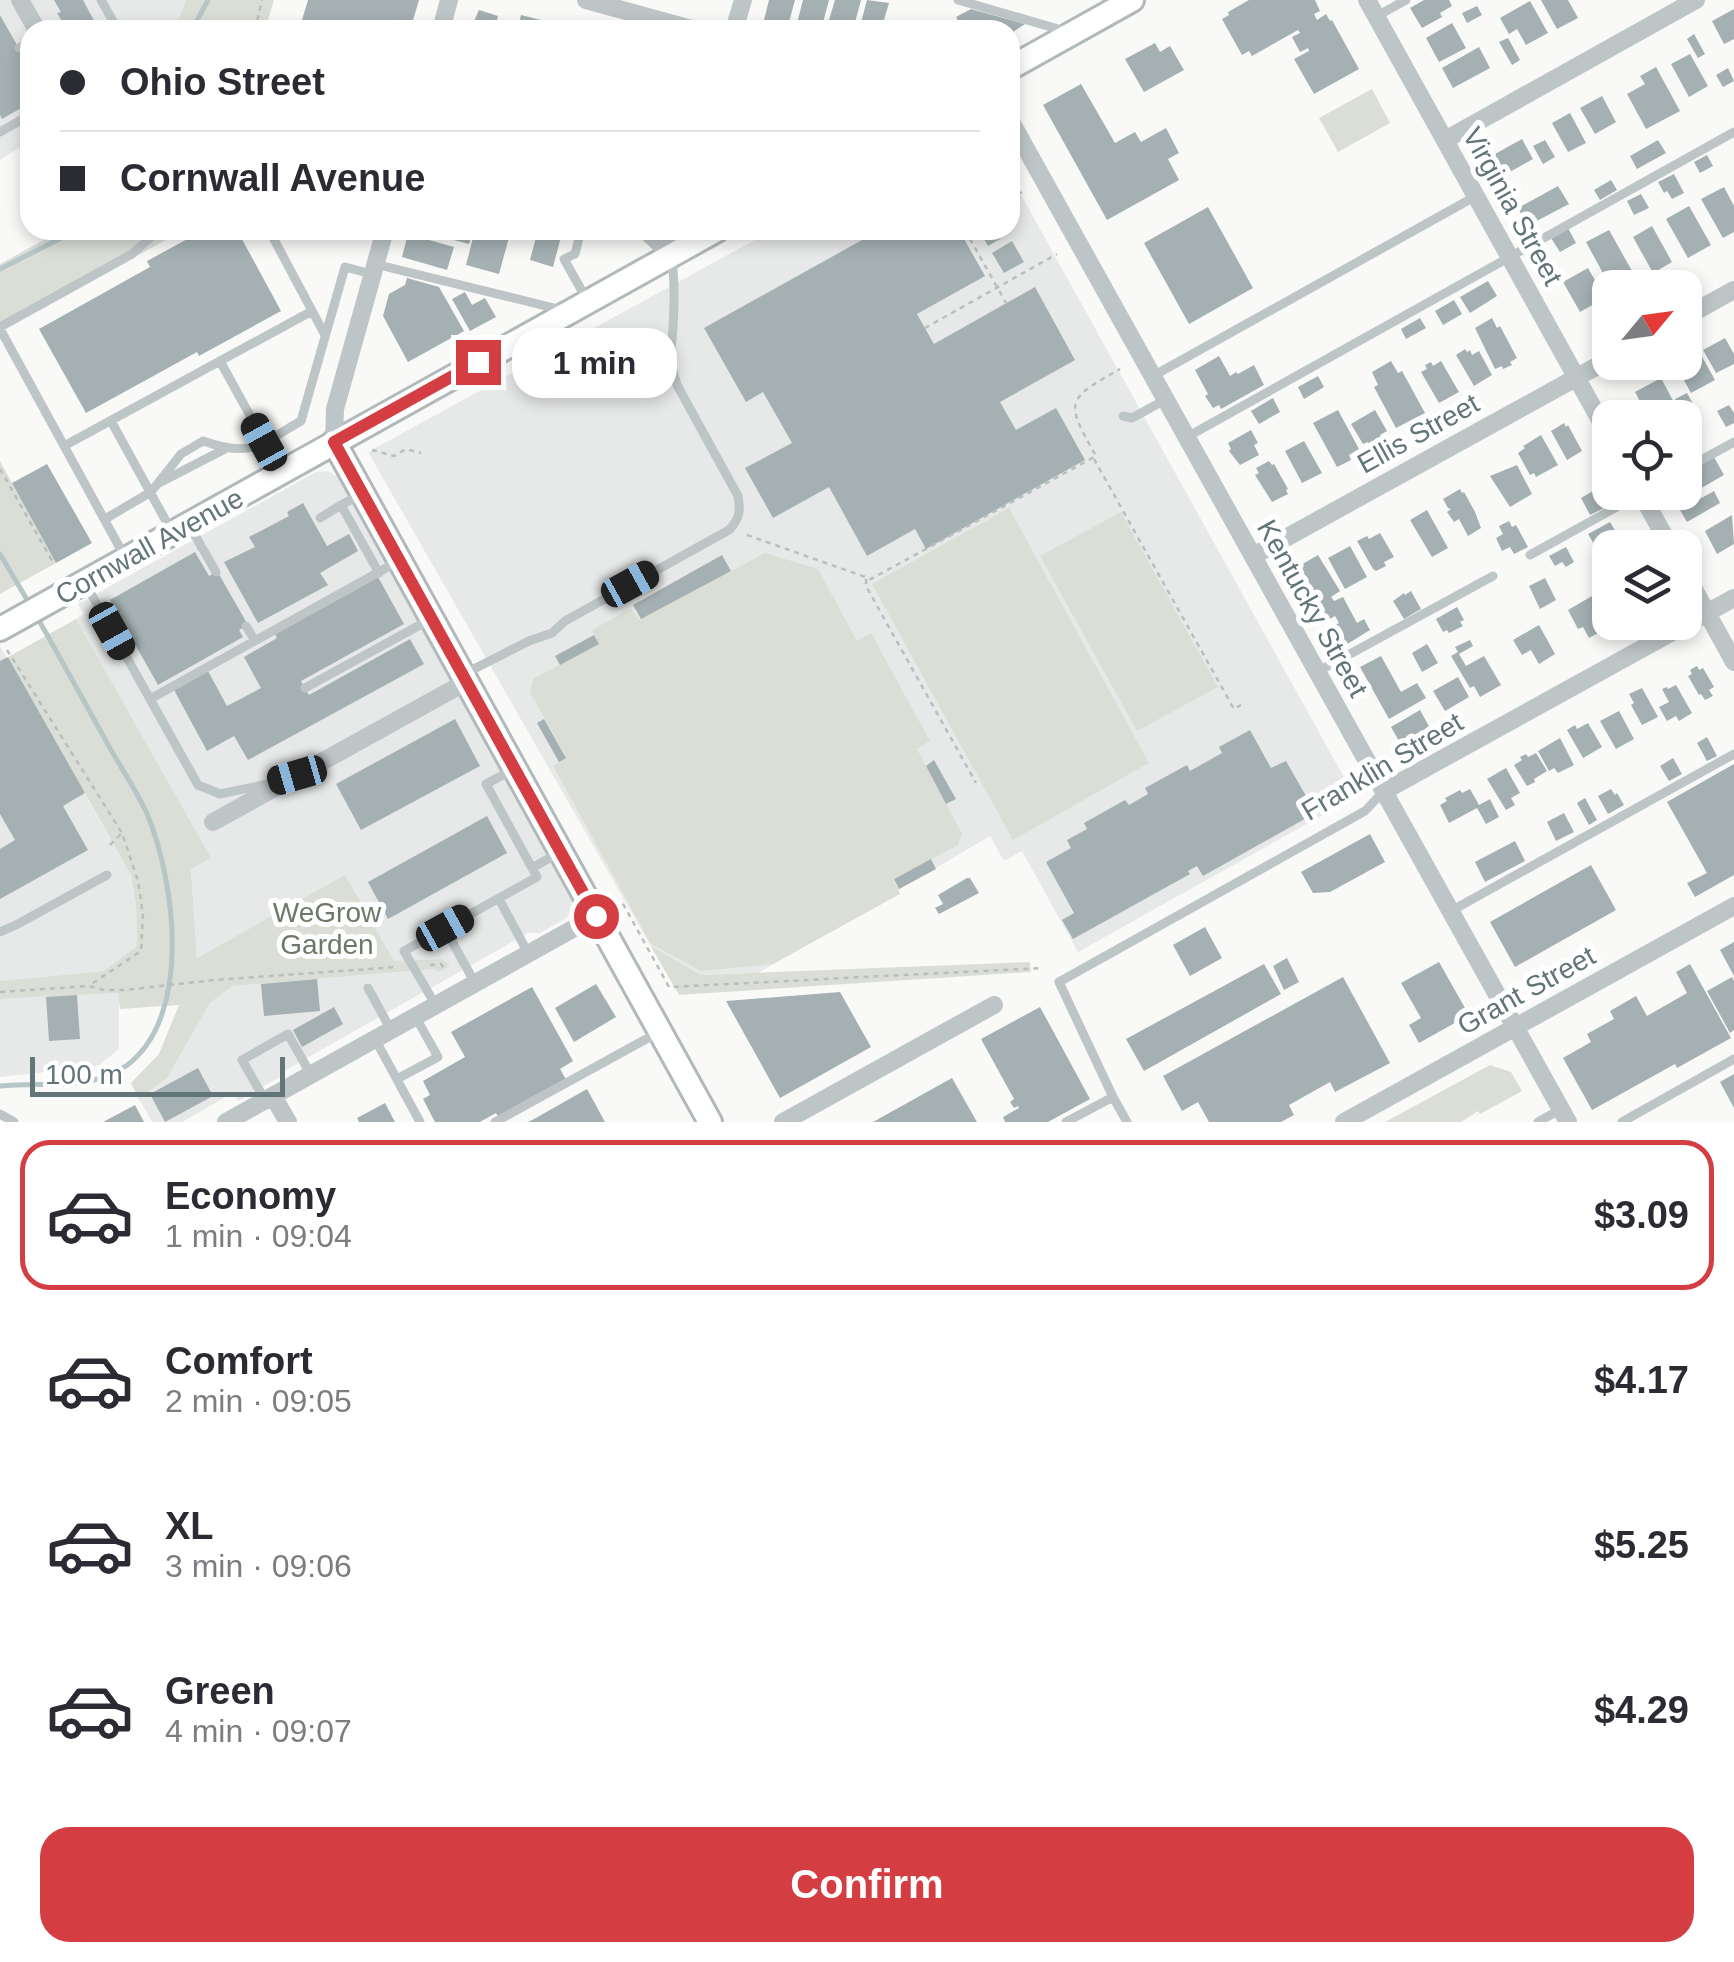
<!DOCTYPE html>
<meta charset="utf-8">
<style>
:root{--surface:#fff;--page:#f7f7f7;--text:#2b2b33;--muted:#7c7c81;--line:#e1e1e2;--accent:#d43d42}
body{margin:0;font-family:Helvetica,sans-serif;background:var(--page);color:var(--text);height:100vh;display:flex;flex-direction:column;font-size:38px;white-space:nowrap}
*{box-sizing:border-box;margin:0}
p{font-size:32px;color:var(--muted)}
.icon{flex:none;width:55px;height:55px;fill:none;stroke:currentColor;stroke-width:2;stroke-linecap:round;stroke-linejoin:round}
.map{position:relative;height:1122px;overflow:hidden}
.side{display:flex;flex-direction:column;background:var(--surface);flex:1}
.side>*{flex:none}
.hud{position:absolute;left:20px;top:20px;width:1000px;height:220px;border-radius:30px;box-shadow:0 5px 15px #0003;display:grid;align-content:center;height:220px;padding:0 40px;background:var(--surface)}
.needle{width:65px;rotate:61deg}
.tools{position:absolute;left:1592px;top:270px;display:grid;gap:20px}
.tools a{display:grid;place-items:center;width:110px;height:110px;border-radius:20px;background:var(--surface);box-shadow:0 5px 15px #0003;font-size:50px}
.scale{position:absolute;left:30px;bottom:25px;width:255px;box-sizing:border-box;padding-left:10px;border:5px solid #62767a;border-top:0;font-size:28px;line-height:35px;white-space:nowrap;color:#62767a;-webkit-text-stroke:8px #fff;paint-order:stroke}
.end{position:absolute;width:45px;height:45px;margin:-22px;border:12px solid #d43d42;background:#fff;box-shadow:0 0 0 5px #fff}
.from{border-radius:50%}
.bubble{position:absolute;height:70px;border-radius:30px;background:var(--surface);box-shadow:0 5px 15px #0003;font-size:32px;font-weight:600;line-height:70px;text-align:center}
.car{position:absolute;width:30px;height:60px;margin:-30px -15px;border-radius:12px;box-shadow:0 0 8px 2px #0007;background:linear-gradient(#222 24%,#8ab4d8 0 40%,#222 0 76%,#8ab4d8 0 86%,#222 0)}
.hud b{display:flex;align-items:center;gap:35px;height:95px;font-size:38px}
.hud b+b{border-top:2px solid var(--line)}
.hud i{width:25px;height:25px;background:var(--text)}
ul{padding:18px 0 0;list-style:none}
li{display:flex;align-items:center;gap:30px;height:150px;margin:0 20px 15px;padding:0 20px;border:5px solid transparent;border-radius:30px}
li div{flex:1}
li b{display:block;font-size:38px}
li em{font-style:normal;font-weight:600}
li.selected{border-color:var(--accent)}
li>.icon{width:90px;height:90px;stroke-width:1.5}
.button{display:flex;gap:20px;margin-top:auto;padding:20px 40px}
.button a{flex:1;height:115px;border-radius:30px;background:var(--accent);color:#fff;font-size:40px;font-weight:600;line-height:115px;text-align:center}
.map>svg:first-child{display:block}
.built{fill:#e7e9e8}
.green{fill:#dbded7}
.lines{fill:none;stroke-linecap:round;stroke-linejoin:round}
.stream{stroke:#b6c5c5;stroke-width:5}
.building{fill:#a4b0b2}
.secondary-casing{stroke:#b1b9bb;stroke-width:28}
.path{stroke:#b9bebf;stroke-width:2.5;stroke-dasharray:5 5;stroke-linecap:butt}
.lane{stroke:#bec5c6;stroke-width:9}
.street{stroke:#bec5c6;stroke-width:18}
.secondary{stroke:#fff;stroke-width:22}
.route{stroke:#d43d42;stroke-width:12}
.labels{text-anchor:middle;stroke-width:10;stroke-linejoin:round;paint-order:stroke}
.street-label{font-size:28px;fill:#62767a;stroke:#fff}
.park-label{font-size:28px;fill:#6e7866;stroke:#fff}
</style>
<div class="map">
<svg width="1734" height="1122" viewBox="0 0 1734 1122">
<rect width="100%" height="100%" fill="#f9f9f8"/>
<path class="built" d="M0,0H186L174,30H30V141L0,160Z
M1010,175L1355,797L1078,952L1022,851L1004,861L990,836L758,973L701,975L650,945L368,452L773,230H1010Z
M328,471L339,478L571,898L573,905L568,916L563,920L540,933H528L282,1072L280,1077L238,1101L233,1093L182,1122H152L139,1099L167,1078L210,1003L233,986L435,969L439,972L442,959L394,962L345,876L197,958L191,869L210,858L76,619L84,614L78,604L316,472Z
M0,646L131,875L136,906L137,947L104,971L0,981Z
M119,993V1049L98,1066L0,1077V999Z"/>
<path class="green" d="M186,0H274L265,30H174Z
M1372,89L1390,123L1338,152L1319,118Z
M62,230H184L0,331V264Z
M0,461L56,563L0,594Z
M1009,508L1149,763L1013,840L872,584Z
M1121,512L1218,687L1137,731L1040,556Z
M765,553L818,569L857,641L871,633L930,741L917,749L962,834L958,845L893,879L900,894L773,964L701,971L651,944L553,766L566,757L530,692L533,679L599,644L592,630L631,608L639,620Z
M76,619L211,858L191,869L197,958L345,875L394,961L442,959L450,966L439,972L434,969L233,986L210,1003L167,1078L139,1099L131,1083L159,1054L179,1005L120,1009L118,993L0,999V981L104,971L137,946L136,906L131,875L8,657Z
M650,945L701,975L1030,962L1031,972L679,995Z
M1490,1065L1511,1072L1522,1091L1480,1114L1478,1111L1461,1122H1385Z"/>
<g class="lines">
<path class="stream" d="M192,30L208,0
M0,269L77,230
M0,554L29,603
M0,1086C41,1081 89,1092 126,1066C193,1017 175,883 148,816C138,793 123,771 111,750C86,705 62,661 37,617"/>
</g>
<path class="building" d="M54,0H83L99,30H73L68,21L63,23L57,13L61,12Z
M308,0H419L410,30H313L315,24L302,20Z
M769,0H795L788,26L764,20Z
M803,0H829L821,30L796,27Z
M835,0H861L853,30H826Z
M867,0L889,3L881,30H859Z
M1249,0H1315L1320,11L1314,14L1317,20L1326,14L1330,21L1332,20L1359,69L1314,94L1294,59L1309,51L1308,48L1300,52L1292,37L1300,33L1298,30L1252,56L1249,51L1242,55L1222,19L1229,15L1228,12Z
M1424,0H1449L1452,6L1440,13L1442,17L1422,28L1410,8Z
M1541,0H1568L1578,18L1557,29Z
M1530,1L1548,33L1526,45L1517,29L1509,34L1500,18Z
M1477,6L1482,15L1467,23L1462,13Z
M971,9L1025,24L1010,34V30H963L956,17Z
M1734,9V39L1724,44L1712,21Z
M479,10L498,16L495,30H470Z
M0,15L30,68V103L2,119L0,115Z
M521,15L541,20L538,30H517Z
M1452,23L1466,48L1439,62L1426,38Z
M1694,34L1705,54L1698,58L1687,39Z
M1508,38L1520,60L1512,65L1499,42Z
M1155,43L1160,52L1170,46L1184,70L1144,92L1125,59Z
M1479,47L1490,68L1453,88L1442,68Z
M1690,54L1708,86L1689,97L1671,64Z
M1656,67L1680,111L1646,129L1627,94L1645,84L1640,76Z
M1728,68L1734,81L1723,87L1716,75Z
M1081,84L1115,143L1135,132L1141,142L1166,128L1179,153L1168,159L1179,180L1107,220L1043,105Z
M1602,96L1616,122L1595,134L1580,108Z
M1570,113L1586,143L1568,152L1552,123Z
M1522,139L1533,159L1497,179L1486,159Z
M1545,140L1555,157L1543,164L1533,146Z
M1658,140L1666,153L1637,169L1630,156Z
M1707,155L1713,166L1700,173L1694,162Z
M1674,174L1684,193L1672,199L1667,191L1664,193L1658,182Z
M1611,180L1617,190L1600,200L1594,190Z
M1558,186L1569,204L1527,226L1518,208Z
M1724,187L1734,206V232L1723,238L1701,199Z
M1641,194L1649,208L1634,215L1627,201Z
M1689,206L1711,245L1688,258L1666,219Z
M1208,207L1253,288L1189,324L1144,243Z
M1652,226L1672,262L1653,273L1633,237Z
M1568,228L1576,243L1560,252L1551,238Z
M204,230H237L281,311L199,356L197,352L86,413L39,329L150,267L147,261Z
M448,230H473L469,244L446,238Z
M475,230H511L499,274L466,265Z
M538,230L562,233L553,267L530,260Z
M880,230H959L985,276L917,314L934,344L1035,287L1075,360L1000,402L1016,430L1056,408L1085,460L926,549L915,529L867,556L829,487L773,518L745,468L792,443L763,392L746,402L704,328Z
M979,230H1004L1007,235L988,246Z
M1609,230L1636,278L1620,288H1611L1586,242Z
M408,234L454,247L447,270L402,257Z
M1012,241L1024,262L1004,273L992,253Z
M1588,268L1605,298L1580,312L1563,282Z
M407,278L439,287L464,331L408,362L383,316L389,294L405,285Z
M1488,281L1497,296L1470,313L1460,297Z
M465,292L472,305L485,298L496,317L470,331L452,299Z
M1454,300L1462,314L1443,325L1435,311Z
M1420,318L1426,328L1406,339L1401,329Z
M1492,318L1497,328L1500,326L1517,358L1510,362L1512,365L1503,369L1502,366L1495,369L1475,328Z
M1725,338L1734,354V364L1716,373L1703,350Z
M1465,349L1467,352L1470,350L1472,355L1479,351L1492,375L1474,386L1456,355Z
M1700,353L1715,380L1691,393L1676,366Z
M1219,356L1230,376L1236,372L1238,374L1254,365L1264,385L1221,409L1219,405L1213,408L1205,396L1208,394L1195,370Z
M1391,361L1398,373L1402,371L1425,413L1396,428L1374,387L1378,385L1372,372Z
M1441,361L1459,392L1439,403L1421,372L1427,369L1425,365L1431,362L1433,366Z
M1318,376L1324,387L1304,399L1298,387Z
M1661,378L1678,410L1665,418H1649L1635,392Z
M1687,393L1696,409L1684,416L1675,399Z
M1273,398L1280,412L1259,424L1251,411Z
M1729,405L1734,413V423L1726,427L1717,411Z
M1338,410L1359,449L1349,455L1351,460L1337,467L1313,423Z
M1375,410L1387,431L1380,435L1383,439L1370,446L1368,442L1363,444L1351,424Z
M1564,423L1566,427L1568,425L1582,451L1567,460L1551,431Z
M1251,430L1258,443L1254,445L1259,455L1240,465L1229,451L1231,449L1228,443Z
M1541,435L1558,465L1536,477L1534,473L1530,475L1518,453L1525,448L1523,446Z
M1304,441L1322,473L1302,483L1285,451Z
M1714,457L1724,475L1675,503L1670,492H1685V474Z
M1269,461L1272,465L1274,464L1288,489L1286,490L1288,494L1272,502L1255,475L1259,473L1256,468Z
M47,464L92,543L56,563L12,483Z
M1517,465L1532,494L1510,507L1490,476Z
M1598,488L1608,506L1590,515L1581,498Z
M1460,489L1462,493L1464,492L1475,512L1481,528L1468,536L1459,519L1454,522L1447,512L1451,509L1448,508L1443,499Z
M1714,491L1720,503L1687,522L1680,510Z
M303,503L327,546L349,534L358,551L320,573L328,585L258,623L224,562L255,547L249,537L289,516L287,512Z
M1427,510L1448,548L1432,557L1410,520Z
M1732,515L1734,544L1717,554L1705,531Z
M1509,521L1512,527L1516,525L1528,547L1514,554L1510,547L1502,551L1496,538L1503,534L1499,526Z
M1610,522L1619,537L1597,549L1588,534Z
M1380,533L1394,557L1384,562L1386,566L1376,571L1373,569L1357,541L1367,536L1369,539Z
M1350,546L1367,577L1345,589L1328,558Z
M1566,547L1574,562L1566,567L1562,562L1555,566L1549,556Z
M195,552L209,576L217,571L248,625L239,630L243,637L158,685L110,600Z
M722,555L731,571L641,619L633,605Z
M1318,555L1340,591L1331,597L1334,601L1343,597L1357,623L1364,619L1370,630L1336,651L1325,630L1339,623L1335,616L1324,622L1317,611L1322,608L1319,603L1316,605L1303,583L1308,580L1299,566Z
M378,577L404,624L301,681L309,695L410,639L424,664L248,760L234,736L207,751L174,690L208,671L227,706L261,688L244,657L277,638L275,634Z
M1545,578L1556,600L1540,609L1529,586Z
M1411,591L1421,609L1404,619L1393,601L1404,593L1405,595Z
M1592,596L1609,627L1589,638L1583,627L1578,629L1568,610Z
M1457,607L1464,620L1460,622L1463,626L1449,633L1447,630L1443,632L1436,619Z
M1539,625L1555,654L1539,664L1531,650L1522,655L1513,640Z
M594,635L599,644L560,665L555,656Z
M1470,640L1473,646L1459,654L1466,666L1484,656L1501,685L1480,697L1474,686L1470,688L1451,656L1458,652L1455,647Z
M1427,644L1438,663L1422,672L1412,653Z
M1381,656L1401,692L1417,683L1426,698L1389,719L1360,667Z
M8,657L85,793L63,806L88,850L0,899V849L15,840L0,814V661Z
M1697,666L1699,670L1703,668L1714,687L1709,690L1713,696L1705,700L1701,694L1699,695L1688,676L1692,674L1690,670Z
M1458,677L1469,697L1445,711L1433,691Z
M1676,685L1692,713L1679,721L1676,716L1667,721L1659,707L1669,702L1662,689L1667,687L1668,689Z
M1642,688L1658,717L1642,725L1631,705L1634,703L1629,694Z
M1420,710L1431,730L1405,745L1402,741L1400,743L1391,727Z
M1619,711L1634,739L1616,749L1600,721Z
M455,719L480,766L361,830L336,784Z
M544,719L566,758L559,762L537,723Z
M1588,723L1602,747L1583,758L1567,730L1575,725L1577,729Z
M1250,730L1271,768L1286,761L1310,803L1304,806L1310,816L1203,876L1197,866L1188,871L1190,874L1073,939L1062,920L1074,913L1046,862L1071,848L1067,840L1087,829L1084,823L1125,800L1129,805L1148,794L1145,788L1187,765L1190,771L1222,753L1219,747Z
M1707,737L1717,756L1707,761L1697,743Z
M1560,738L1574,765L1558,773L1554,768L1549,771L1538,751Z
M1536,753L1547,771L1534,779L1535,782L1527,786L1514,765L1522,760L1520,757L1526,754L1528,757Z
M1673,758L1682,774L1669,781L1660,766Z
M934,760L956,799L946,804L926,766Z
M1734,764V875L1695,897L1687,883L1707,873L1667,802Z
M1506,768L1520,793L1511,798L1515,805L1506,810L1487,779Z
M1470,789L1479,805L1490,799L1499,817L1486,824L1477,808L1449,823L1440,805L1447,801L1445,798L1460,790L1462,793Z
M1611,789L1615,795L1617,793L1624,805L1608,814L1598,796Z
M1585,798L1597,820L1589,825L1577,803Z
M1564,813L1574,832L1556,841L1547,822Z
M487,816L507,853L388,919L368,882Z
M1370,834L1385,862L1330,892L1313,893L1301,872Z
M1515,841L1525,861L1485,882L1475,862Z
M931,859L936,869L899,889L894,879Z
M1591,865L1616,910L1515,967L1490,922Z
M967,878H970L979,893L939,914L935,908L943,904L938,895Z
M1205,927L1222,958L1190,976L1173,945Z
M1734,942V976L1720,950Z
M1287,958L1299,982L1284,990L1273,966Z
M1439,962L1469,1015L1419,1043L1409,1025L1421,1018L1401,983Z
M1264,964L1281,994L1144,1071L1126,1039Z
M1690,964L1731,1038L1677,1068L1675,1064L1592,1110L1563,1058L1591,1042L1587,1034L1614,1019L1610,1011L1636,996L1647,1016L1687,993L1676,972Z
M1343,977L1390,1063L1335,1092L1330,1082L1289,1105L1294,1115L1281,1122H1209L1198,1102L1182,1111L1163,1076Z
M1732,977L1734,981V1030L1730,1033L1707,991Z
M317,979L320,1011L264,1016L261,984Z
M596,984L616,1017L574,1042L555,1008Z
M532,987L573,1061L560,1069L567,1081L499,1118L496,1113L480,1122H435L423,1099L430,1095L423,1081L465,1057L451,1032Z
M840,992L871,1047L780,1098L726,1001Z
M77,995L80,1039L49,1041L46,997Z
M334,1007L343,1024L302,1047L293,1030Z
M1040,1007L1090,1099L1048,1122H1005L1003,1117L1019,1108L1018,1106L1014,1108L1010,1102L1014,1099L981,1039Z
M198,1068L213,1096L165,1122L150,1094Z
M1734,1074V1108L1720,1082Z
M952,1078L977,1122H873Z
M587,1089L605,1122H528L534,1119Z
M385,1103L395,1122H359L357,1118Z
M135,1105L144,1122H103Z"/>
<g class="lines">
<defs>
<path id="secondary" d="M1010,68L1132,0
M334,442L710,1122
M0,629L717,230"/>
</defs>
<use href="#secondary" class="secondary-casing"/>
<path class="path" d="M255,30L262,0
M1010,198L1022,192
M965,230L1006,303
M925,328L1057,254
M372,450L394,456L406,449L421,453
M1094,459L1234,709L1241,705
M0,469L54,564
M747,535L871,579L1096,456C1065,401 1065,400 1120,369
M866,579V586L976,783
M7,650L122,833L138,881L143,915L141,951L90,985
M110,845L121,834
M615,906L622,902L669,987L1042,968
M430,965L441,964L446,971
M0,992L89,986L104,990H125L214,980L397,967"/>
<path class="lane" d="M101,0L118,30
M958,0L1065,31
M1377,16L1406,0
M19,48L30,42
M0,132L30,115
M269,230L325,335
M581,230L575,254L564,259L587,300
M375,264L562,310
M0,327L132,254L159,230
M0,329L126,559
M670,360C674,326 676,293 672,259
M220,361L281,472
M1153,376L1476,196
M1123,416L1132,418L1165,400
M111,421L172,532
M1187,437L1734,132
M64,446L312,311
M1685,469L1734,442
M159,483L225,449
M360,495L341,505L379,573
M320,518L341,505
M105,519L151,492L181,454L203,441C252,458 259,445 301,421L345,267L372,274
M190,526L202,548
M204,551L216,572
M1530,555L1640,494
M85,583L150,699
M246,626L255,641
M1317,672L1493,576
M462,675L529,641L552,633L565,621L729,530C739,519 741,512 738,496L677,385L670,360L613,357
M305,688L429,620
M268,784L220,794L198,785L150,699L397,562
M532,868L560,852
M499,899L528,953
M1451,911L1734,754
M445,929L475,983
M0,932L16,925L107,875
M368,988L391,1030
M435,1004L404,951L537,877L486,784L512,770
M375,1039L420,1122
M397,1079L438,1057L415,1016
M265,1100L242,1060L288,1034L311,1075
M0,1114L14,1122
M495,1122L659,1032
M1066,1122L1113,1097
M1127,1122L1113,1097L1059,982L1365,811L1383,792
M1538,1122L1561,1109
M1622,1122L1734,1059"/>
<path class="street" d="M20,0L37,30
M586,0L695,30
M1367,0L1610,438
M441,30L449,0
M734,30L743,0
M1010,120L1568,1122
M1445,140L1696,0
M645,230L672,255L679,230
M1685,317L1734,290
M334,442L335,409L385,230
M1640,492L1671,548
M1253,556L1610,359
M1685,573L1734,662
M1384,791L1734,598
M213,822L466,682
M273,1096L288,1122
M226,1122L596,916
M783,1122L994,1005
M1344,1122L1734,906"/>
<use href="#secondary" class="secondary"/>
</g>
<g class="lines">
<path class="route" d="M478,362L334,442L596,916"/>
</g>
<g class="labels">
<g class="street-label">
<text transform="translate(1513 206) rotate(61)" y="10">Virginia Street</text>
<text transform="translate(1418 433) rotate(-29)" y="10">Ellis Street</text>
<text transform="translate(149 546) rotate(-29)" y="10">Cornwall Avenue</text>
<text transform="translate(1313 608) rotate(61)" y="10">Kentucky Street</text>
<text transform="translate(1382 766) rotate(-31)" y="10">Franklin Street</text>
<text transform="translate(1526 990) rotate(-29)" y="10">Grant Street</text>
</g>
<g class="park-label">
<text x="327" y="922">WeGrow<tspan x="327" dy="32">Garden</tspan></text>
</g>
</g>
</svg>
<div class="tools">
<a><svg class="needle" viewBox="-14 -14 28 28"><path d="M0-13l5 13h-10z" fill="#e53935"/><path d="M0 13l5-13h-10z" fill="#7c7c81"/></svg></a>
<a><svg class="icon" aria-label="locate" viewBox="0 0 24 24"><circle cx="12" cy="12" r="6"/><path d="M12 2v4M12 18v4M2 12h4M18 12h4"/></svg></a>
<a><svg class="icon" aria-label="layers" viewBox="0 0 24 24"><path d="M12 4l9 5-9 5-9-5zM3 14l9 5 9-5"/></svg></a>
</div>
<div class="scale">100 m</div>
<i class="end from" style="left:596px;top:916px"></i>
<i class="end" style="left:478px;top:362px"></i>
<div class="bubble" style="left:512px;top:328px;width:165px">1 min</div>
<i class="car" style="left:264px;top:442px;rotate:331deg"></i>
<i class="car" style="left:630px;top:584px;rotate:61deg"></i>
<i class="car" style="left:112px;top:631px;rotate:151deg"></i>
<i class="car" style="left:297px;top:775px;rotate:254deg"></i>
<i class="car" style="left:445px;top:928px;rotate:61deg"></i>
<div class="hud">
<b><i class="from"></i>Ohio Street</b>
<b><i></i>Cornwall Avenue</b>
</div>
</div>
<section class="side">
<ul>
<li class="selected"><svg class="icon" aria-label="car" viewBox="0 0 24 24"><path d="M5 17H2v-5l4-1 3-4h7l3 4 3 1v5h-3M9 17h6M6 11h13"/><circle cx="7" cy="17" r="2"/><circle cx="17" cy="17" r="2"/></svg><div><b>Economy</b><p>1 min · 09:04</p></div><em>$3.09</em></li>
<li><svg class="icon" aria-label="car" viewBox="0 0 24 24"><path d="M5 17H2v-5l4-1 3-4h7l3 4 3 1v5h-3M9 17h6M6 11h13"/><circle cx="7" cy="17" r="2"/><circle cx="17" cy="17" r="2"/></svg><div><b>Comfort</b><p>2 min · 09:05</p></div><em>$4.17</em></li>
<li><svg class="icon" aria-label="car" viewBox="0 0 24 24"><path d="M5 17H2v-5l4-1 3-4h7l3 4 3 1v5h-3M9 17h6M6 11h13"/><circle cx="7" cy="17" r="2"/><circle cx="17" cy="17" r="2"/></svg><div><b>XL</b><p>3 min · 09:06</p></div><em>$5.25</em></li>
<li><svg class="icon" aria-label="car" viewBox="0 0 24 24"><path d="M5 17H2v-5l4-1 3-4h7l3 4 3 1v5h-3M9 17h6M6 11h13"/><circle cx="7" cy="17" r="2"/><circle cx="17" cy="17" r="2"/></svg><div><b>Green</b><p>4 min · 09:07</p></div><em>$4.29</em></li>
</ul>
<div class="button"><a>Confirm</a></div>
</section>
